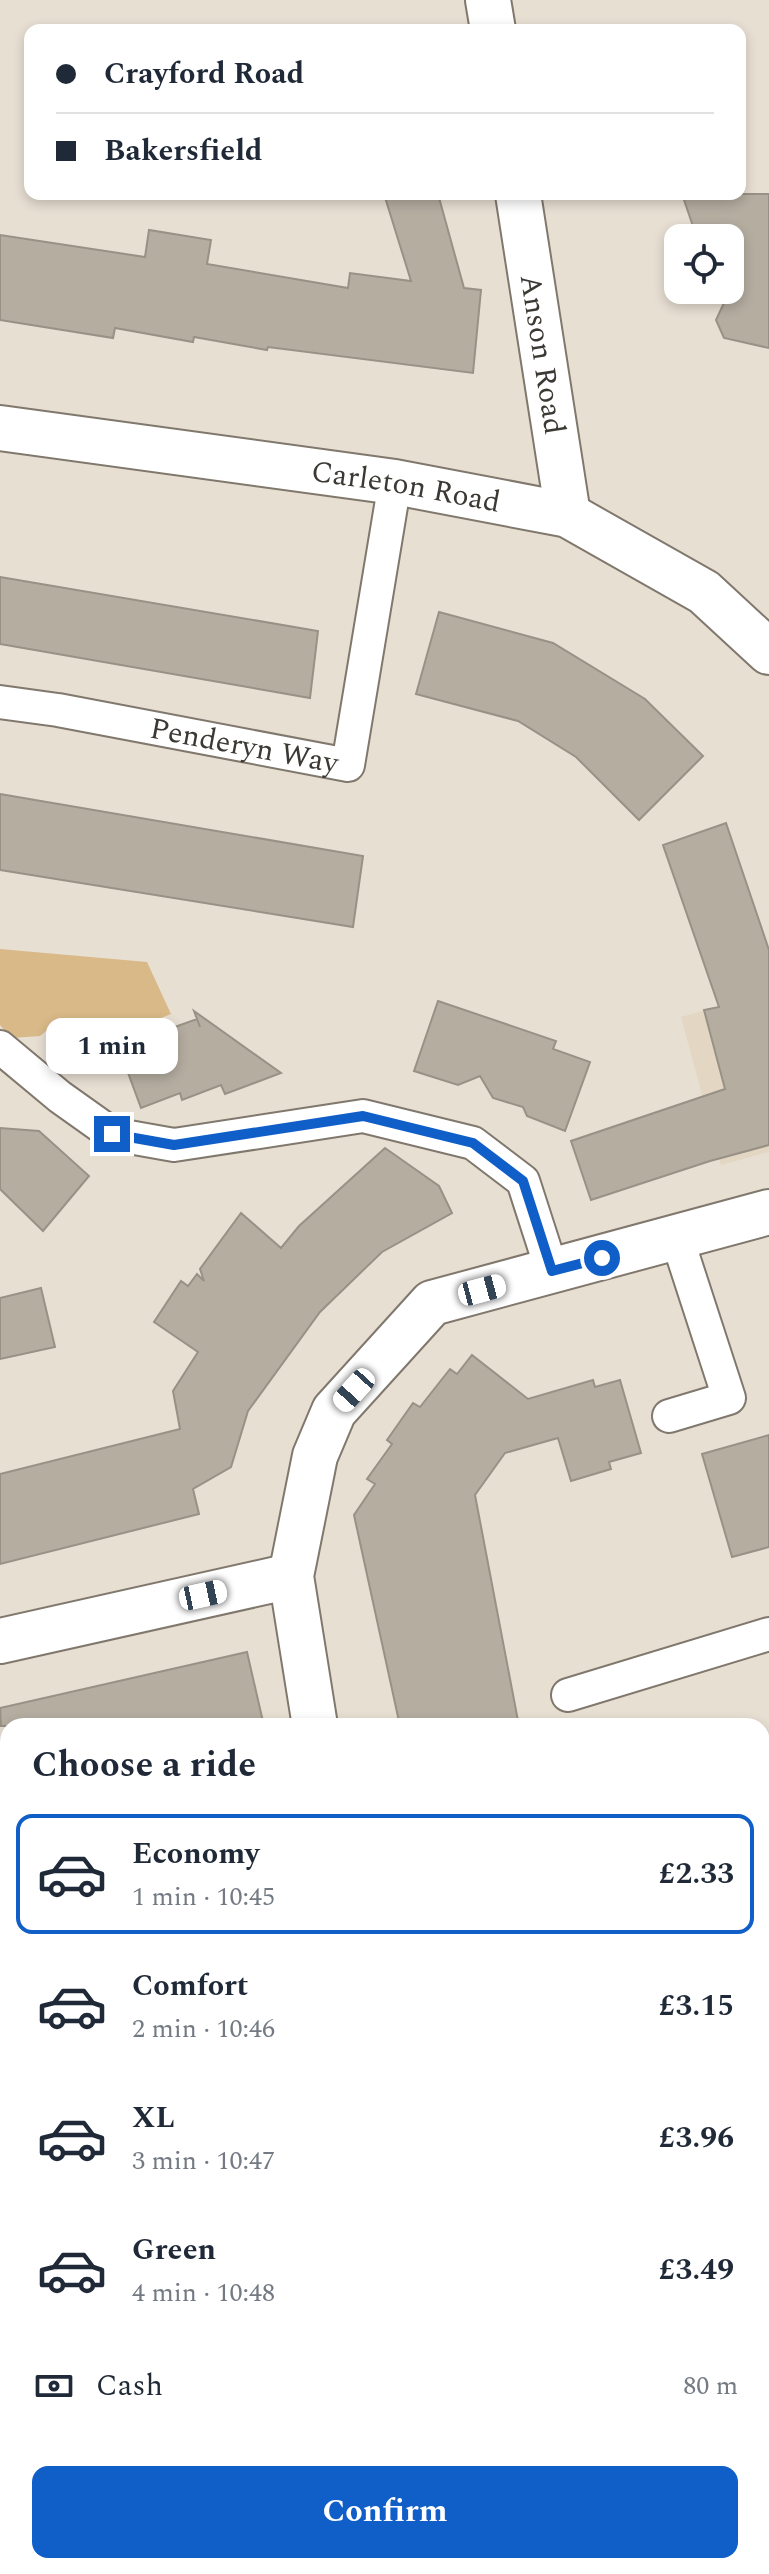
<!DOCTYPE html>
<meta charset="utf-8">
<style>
:root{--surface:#fff;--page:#f2f2f3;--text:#1f2937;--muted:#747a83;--line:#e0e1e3;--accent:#105ec8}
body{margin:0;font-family:Spectral,serif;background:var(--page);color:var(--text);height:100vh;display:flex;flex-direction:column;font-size:30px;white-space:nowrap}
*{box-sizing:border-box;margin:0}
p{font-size:26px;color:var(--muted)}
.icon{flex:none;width:44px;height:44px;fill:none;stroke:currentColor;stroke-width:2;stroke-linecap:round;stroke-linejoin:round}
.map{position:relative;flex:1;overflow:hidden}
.details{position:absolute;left:0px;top:1718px;width:770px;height:856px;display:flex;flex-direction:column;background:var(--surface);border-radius:24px 24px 0 0;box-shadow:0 4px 12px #0003}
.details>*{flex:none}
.guide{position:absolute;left:24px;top:24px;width:722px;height:176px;border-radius:16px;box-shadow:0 4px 12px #0003;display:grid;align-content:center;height:176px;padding:0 32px;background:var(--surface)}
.buttons{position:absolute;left:664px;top:224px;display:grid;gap:16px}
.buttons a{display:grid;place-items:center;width:80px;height:80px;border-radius:16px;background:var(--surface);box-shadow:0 4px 12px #0003;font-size:40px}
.end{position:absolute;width:36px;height:36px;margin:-18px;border:10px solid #105ec8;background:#fff;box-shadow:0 0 0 4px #fff}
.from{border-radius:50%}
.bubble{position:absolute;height:56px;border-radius:16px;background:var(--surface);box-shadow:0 4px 12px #0003;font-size:26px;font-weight:700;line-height:56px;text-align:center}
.car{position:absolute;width:24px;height:48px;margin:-24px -12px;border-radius:10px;box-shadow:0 0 6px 2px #0007;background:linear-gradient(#fff 24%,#345 0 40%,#fff 0 76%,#345 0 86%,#fff 0)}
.guide b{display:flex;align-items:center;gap:28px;height:76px;font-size:30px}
.guide b+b{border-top:2px solid var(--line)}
.guide i{width:20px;height:20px;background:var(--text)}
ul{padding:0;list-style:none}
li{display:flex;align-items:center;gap:24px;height:120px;margin:0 16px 12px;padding:0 16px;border:4px solid transparent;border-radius:16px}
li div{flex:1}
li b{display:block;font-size:30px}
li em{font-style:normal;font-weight:700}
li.selected{border-color:var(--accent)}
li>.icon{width:72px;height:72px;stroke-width:1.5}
h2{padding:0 32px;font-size:36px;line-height:96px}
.pay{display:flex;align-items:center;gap:20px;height:88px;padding:0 32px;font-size:30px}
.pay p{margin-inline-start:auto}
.action{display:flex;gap:16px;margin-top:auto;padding:16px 32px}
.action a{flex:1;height:92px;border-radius:16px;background:var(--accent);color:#fff;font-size:32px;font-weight:700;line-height:92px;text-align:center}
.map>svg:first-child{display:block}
.built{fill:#e3d7c3}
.green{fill:#d9b988}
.building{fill:#b5ada0;stroke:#989185;stroke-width:2}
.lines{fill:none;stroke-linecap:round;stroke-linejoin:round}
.lane-casing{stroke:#80786d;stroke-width:36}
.street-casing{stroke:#80786d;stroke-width:48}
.lane{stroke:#fff;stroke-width:32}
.street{stroke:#fff;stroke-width:44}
.route{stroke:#105ec8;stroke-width:10}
.labels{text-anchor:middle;stroke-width:8;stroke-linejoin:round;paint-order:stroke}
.street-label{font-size:30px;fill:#3c3934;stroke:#e8dfd3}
</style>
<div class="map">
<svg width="769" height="2574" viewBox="0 0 769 2574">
<rect width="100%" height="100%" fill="#e8dfd3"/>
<path class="built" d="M769,992V1152L721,1165L681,1017Z"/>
<path class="green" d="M0,949L147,962L171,1014L95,1044L60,1020L40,1036L11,1038L0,1025Z"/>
<path class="building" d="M384,194H438L464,288L481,290L473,373L268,347L267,350L194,337L193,342L115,328L113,338L0,320V235L145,257L149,230L211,240L207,264L348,288L350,273L411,281Z
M682,194H769V348L724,338L716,320L730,290V238H697Z
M0,577L318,631L310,698L0,644Z
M439,612L553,643L645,699L703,756L639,820L576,757L518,721L416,694Z
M0,794L363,856L353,927L0,870Z
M726,823L769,950V1145L710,1161L591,1200L571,1141L725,1089L704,1010L719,1007L663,845Z
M438,1001L556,1041L553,1049L590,1062L565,1131L527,1116L523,1107L493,1098L480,1076L458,1085L414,1071Z
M194,1011L281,1073L225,1094L221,1085L182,1100L180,1093L141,1108L116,1040L155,1025L158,1033L197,1019L200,1027Z
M0,1128L39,1131L89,1176L43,1231L0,1189Z
M385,1148L439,1186L452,1213L382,1252L320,1312L248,1411L231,1467L193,1489L199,1514L0,1564V1474L180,1429L173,1391L198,1352L154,1322L181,1281L188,1286L197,1274L204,1281L200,1269L241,1213L281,1248L299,1226Z
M41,1288L55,1347L0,1359V1298Z
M472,1355L528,1399L593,1380L595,1387L620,1380L641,1453L609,1462L611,1469L571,1481L558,1438L505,1453L475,1495L519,1726H400L354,1515L375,1484L367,1479L392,1444L387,1440L413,1403L420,1407L450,1369L457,1374Z
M769,1435V1547L732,1557L702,1454Z
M247,1652L264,1726H1L0,1708Z"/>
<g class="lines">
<defs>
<g id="lane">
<path id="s1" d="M0,702L58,710L348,765L395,482"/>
<path d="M0,1047L60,1097L112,1134L174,1145L363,1116L473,1143L523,1181L552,1271"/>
<path d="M669,1416L729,1398L677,1238"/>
<path d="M568,1695L769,1634"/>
<path d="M762,2113H769"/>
<path d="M359,2566L365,2574"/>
</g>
<g id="street">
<path d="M488,0L493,30"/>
<path id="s2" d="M518,194L568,515"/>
<path id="s3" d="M0,428L395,482L568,515L704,592L769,652"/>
<path d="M0,1641L291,1576"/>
<path d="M315,1726L291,1576L315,1456L334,1411L432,1303L769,1212"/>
<path d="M0,2144L8,2142"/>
<path d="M272,2574L303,2566"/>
</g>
</defs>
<use href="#lane" class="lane-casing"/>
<use href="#street" class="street-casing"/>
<use href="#lane" class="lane"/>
<use href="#street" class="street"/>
</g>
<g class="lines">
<path class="route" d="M112,1134L174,1145L363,1116L473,1143L523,1181L552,1271L602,1258"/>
</g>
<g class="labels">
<g class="street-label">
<text dy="10" stroke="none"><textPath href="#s2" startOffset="162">Anson Road</textPath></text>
<text dy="10" stroke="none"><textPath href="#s3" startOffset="410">Carleton Road</textPath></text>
<text dy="10" stroke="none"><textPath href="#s1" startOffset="248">Penderyn Way</textPath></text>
</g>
</g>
</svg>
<div class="buttons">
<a><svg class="icon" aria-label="locate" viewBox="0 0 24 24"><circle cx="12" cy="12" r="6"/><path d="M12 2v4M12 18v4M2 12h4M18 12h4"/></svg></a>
</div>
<i class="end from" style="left:602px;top:1258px"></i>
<i class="end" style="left:112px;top:1134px"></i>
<div class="bubble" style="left:46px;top:1018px;width:132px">1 min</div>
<i class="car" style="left:482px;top:1290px;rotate:75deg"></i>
<i class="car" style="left:354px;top:1390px;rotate:222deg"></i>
<i class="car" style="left:203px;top:1595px;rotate:78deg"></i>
<div class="guide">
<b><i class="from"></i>Crayford Road</b>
<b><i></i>Bakersfield</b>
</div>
<section class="details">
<h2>Choose a ride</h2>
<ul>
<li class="selected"><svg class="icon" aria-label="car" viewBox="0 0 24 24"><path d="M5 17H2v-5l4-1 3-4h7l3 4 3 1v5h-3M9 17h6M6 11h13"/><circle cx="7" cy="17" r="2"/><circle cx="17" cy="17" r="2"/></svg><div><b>Economy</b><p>1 min · 10:45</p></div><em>£2.33</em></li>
<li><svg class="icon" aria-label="car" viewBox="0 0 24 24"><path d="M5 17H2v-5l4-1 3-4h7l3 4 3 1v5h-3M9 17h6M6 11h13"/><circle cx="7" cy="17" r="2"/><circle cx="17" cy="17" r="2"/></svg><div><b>Comfort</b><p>2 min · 10:46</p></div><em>£3.15</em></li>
<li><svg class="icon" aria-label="car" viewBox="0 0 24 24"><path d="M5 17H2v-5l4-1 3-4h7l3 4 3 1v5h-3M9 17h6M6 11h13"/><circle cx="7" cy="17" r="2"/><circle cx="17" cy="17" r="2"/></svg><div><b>XL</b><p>3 min · 10:47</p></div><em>£3.96</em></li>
<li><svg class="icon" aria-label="car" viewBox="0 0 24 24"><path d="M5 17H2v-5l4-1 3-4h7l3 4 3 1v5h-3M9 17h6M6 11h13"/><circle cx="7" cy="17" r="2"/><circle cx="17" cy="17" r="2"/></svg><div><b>Green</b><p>4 min · 10:48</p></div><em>£3.49</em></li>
</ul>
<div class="pay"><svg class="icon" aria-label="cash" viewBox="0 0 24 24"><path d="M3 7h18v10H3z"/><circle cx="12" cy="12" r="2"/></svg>Cash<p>80 m</p></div>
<div class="action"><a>Confirm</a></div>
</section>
</div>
